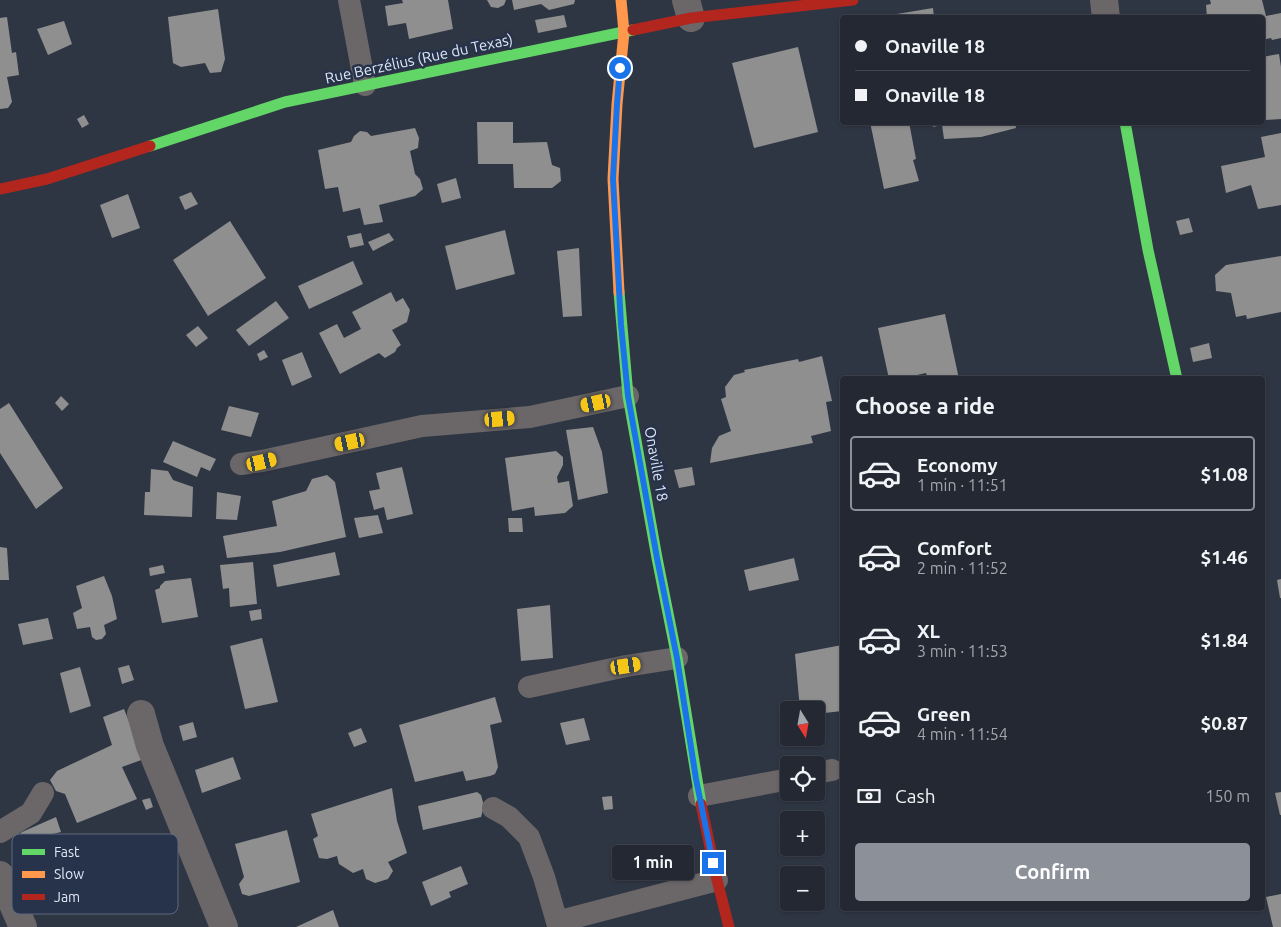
<!DOCTYPE html>
<meta charset="utf-8">
<style>
:root{--surface:#232832;--page:#2f343e;--text:#f1f3f6;--muted:#a3a6ac;--line:#40444d;--accent:#8c9099}
body{margin:0;font-family:Ubuntu,sans-serif;background:var(--page);color:var(--text);height:100vh;display:flex;flex-direction:column;font-size:19px;white-space:nowrap}
*{box-sizing:border-box;margin:0}
p{font-size:16px;color:var(--muted)}
.icon{flex:none;width:28px;height:28px;fill:none;stroke:currentColor;stroke-width:2;stroke-linecap:round;stroke-linejoin:round}
.map{position:relative;flex:1;overflow:hidden}
.side{position:absolute;left:840px;top:376px;width:425px;height:535px;display:flex;flex-direction:column;background:var(--surface);border-radius:5px;box-shadow:0 1px 4px #0004,0 0 0 1px var(--line)}
.side>*{flex:none}
.guide{position:absolute;left:840px;top:15px;width:425px;height:110px;border-radius:5px;box-shadow:0 1px 4px #0004,0 0 0 1px var(--line);display:grid;align-content:center;height:110px;padding:0 15px;background:var(--surface)}
.needle{width:32px;rotate:169deg}
.buttons{position:absolute;left:780px;top:701px;display:grid;gap:10px}
.buttons a{display:grid;place-items:center;width:45px;height:45px;border-radius:5px;background:var(--surface);box-shadow:0 1px 4px #0004,0 0 0 1px var(--line);font-size:25px}
.end{position:absolute;width:22px;height:22px;margin:-11px;border:6px solid #1a73e8;background:#fff;box-shadow:0 0 0 2px #fff}
.from{border-radius:50%}
.bubble{position:absolute;height:35px;border-radius:5px;background:var(--surface);box-shadow:0 1px 4px #0004,0 0 0 1px var(--line);font-size:16px;font-weight:700;line-height:35px;text-align:center}
.car{position:absolute;width:15px;height:30px;margin:-15px -8px;border-radius:6px;box-shadow:0 0 4px 1px #0007;background:linear-gradient(#f5c518 24%,#345 0 40%,#f5c518 0 76%,#345 0 86%,#f5c518 0)}
.guide b{display:flex;align-items:center;gap:18px;height:48px;font-size:19px}
.guide b+b{border-top:1px solid var(--line)}
.guide i{width:12px;height:12px;background:var(--text)}
ul{padding:0;list-style:none}
li{display:flex;align-items:center;gap:15px;height:75px;margin:0 10px 8px;padding:0 5px;border:2px solid transparent;border-radius:5px}
li div{flex:1}
li b{display:block;font-size:19px}
li em{font-style:normal;font-weight:700}
li.on{border-color:var(--accent)}
li>.icon{width:45px;height:45px;stroke-width:1.5}
h2{padding:0 15px;font-size:22px;line-height:60px}
.pay{display:flex;align-items:center;gap:12px;height:55px;padding:0 15px;font-size:19px}
.pay p{margin-inline-start:auto}
.action{display:flex;gap:10px;margin-top:auto;padding:10px 15px}
.action a{flex:1;height:58px;border-radius:5px;background:var(--accent);color:#fff;font-size:20px;font-weight:700;line-height:58px;text-align:center}
.map>svg:first-child{display:block}
.building{fill:#8f8f8f}
.lines{fill:none;stroke-linecap:round;stroke-linejoin:round}
.lane{stroke:#6b6769;stroke-width:22}
.street{stroke:#6b6769;stroke-width:28}
.fast{stroke:#63d668;stroke-width:11}
.slow{stroke:#ff974d;stroke-width:11}
.jam{stroke:#b3261e;stroke-width:11}
.route{stroke:#1a73e8;stroke-width:6}
.labels{text-anchor:middle;stroke-width:5;stroke-linejoin:round;paint-order:stroke}
.street-label{font-size:15px;fill:#e0e8f7;stroke:#27324b}
.key{fill:#27324b;stroke:#5e697f;stroke-width:1}
.key-label{font-size:14px;fill:#e0e8f7}
</style>
<div class="map">
<svg width="1281" height="927" viewBox="0 0 1281 927">
<rect width="100%" height="100%" fill="#2f3643"/>
<path class="building" d="M402,0H448L453,29L409,39L406,23L388,26L385,6L403,3Z
M487,0H506L504,5L498,8L491,7Z
M512,0H575L574,4L549,10L541,4L514,10Z
M1210,0H1262L1266,16L1281,13V38L1272,40L1271,38L1262,40V18H1207L1206,5L1211,4Z
M933,8L934,18H885V16Z
M218,9L225,59L221,72L210,73L205,63L181,67L173,63L168,17Z
M564,15L567,27L538,33L535,20Z
M7,17L12,53L16,52L19,75L7,77L12,102L8,108L0,109V18Z
M64,21L72,44L48,55L37,29Z
M798,47L818,132L754,148L732,63Z
M1279,54L1281,67V119L1266,120L1262,99V57Z
M84,115L89,124L82,128L77,119Z
M477,122H513V143L547,142L552,165L560,168L561,181L552,188H514L513,164H478Z
M870,122H909L916,159L913,160L919,181L884,189Z
M932,122H1015L1016,128L981,137L944,139L942,125L933,127Z
M415,128L419,138L418,148L410,151L415,174L420,179L423,189L415,196L379,205L383,222L364,225L360,208L343,212L338,187L325,189L318,150L351,142L354,136L360,131L367,132L371,136Z
M1281,133V205L1258,209L1251,185L1226,193L1221,166L1265,157L1261,137Z
M456,178L461,198L442,203L437,184Z
M191,192L198,204L185,210L179,197Z
M128,194L140,228L112,238L100,205Z
M1189,218L1193,232L1180,235L1176,221Z
M230,221L266,278L208,316L173,260Z
M505,230L515,274L456,290L445,246Z
M361,233L364,245L350,248L347,236Z
M389,233L394,240L373,251L368,242Z
M579,248L582,316L563,317L557,251Z
M1281,256V312L1247,319L1246,315L1236,317L1231,293L1216,291L1215,275L1226,265Z
M353,261L363,284L309,309L298,286Z
M391,292L396,302L403,298L410,310L407,322L392,330L401,345L397,348L395,352L385,358L379,353L340,374L319,333L337,324L344,338L361,329L352,312Z
M276,301L289,318L249,346L236,330Z
M945,314L959,379H928L926,373L899,379H889L878,328Z
M198,326L208,338L196,347L186,335Z
M1209,343L1212,358L1193,362L1190,348Z
M264,350L268,357L260,361L257,354Z
M302,352L312,377L292,386L282,360Z
M822,356L832,401L826,402L831,431L811,436L813,443L710,463L712,448L719,436L731,431L721,399L726,397L725,387L734,375L745,372L744,370L798,359L799,362Z
M61,396L69,404L62,411L55,403Z
M9,403L63,488L36,509L0,453V409Z
M229,406L259,413L251,437L221,430Z
M593,427L602,452L608,493L578,500L566,430Z
M173,441L216,459L210,471L201,467L197,477L163,462Z
M556,451L563,457V465L557,477L558,483L569,481L573,506L565,513L535,516L534,507L512,511L505,458Z
M402,467L413,514L387,520L384,507L374,510L369,491L380,489L376,473Z
M692,467L695,485L679,488L674,470Z
M151,469L168,471L173,480L193,487L192,517L144,515L145,492H150Z
M327,475L335,482L346,537L280,552L227,558L223,536L277,526L272,501L306,491L312,479Z
M217,492L241,496L237,520L216,519Z
M378,515L383,533L359,538L354,518Z
M508,518H522L523,532H509Z
M0,547L7,548L9,580H0Z
M335,552L340,575L277,587L273,565Z
M794,558L799,580L749,591L744,570Z
M253,562L257,604L230,607L229,588L223,589L220,565Z
M163,565L165,573L150,576L149,568Z
M104,576L112,596L117,619L104,625L106,634L102,639L96,640L92,637L90,627L77,629L73,613L82,608L76,586Z
M191,578L198,617L162,623L155,590L160,588V586L165,581Z
M1281,579V598H1280L1277,580Z
M550,605L553,658L521,661L517,609Z
M261,609L262,619L251,621L249,611Z
M48,618L53,639L23,645L18,624Z
M262,638L278,702L245,709L230,646Z
M842,645V711L816,714V710H800L795,654Z
M129,665L134,680L122,684L118,668Z
M80,667L91,706L70,713L60,673Z
M495,697L502,722L490,725L498,767L495,774L490,776L466,781L463,771L415,782L399,725Z
M124,709L144,759L122,767L137,799L77,823L65,794L56,791L50,780L57,771L112,745L103,717Z
M584,718L590,740L566,745L560,723Z
M193,722L197,737L183,741L179,726Z
M361,728L367,742L354,747L348,733Z
M233,757L241,779L202,793L195,770Z
M392,788L397,821L407,853L388,862L393,871L388,879L375,883L366,879L363,869L353,873L339,864L337,856L327,859L319,858L313,839L318,836L311,814Z
M477,792L481,795L484,806L481,817L423,830L418,806Z
M1281,792V815H1280L1275,793Z
M612,796L613,809L604,810L602,797Z
M150,798L153,807L146,810L142,800Z
M56,817L61,832L48,835L51,846L21,856L12,841L22,832Z
M287,830L300,882L249,896L242,894L239,884L244,877L235,844Z
M642,861L646,875L631,881L624,866Z
M461,866L468,884L449,892L451,897L431,906L422,882Z
M1281,894V927H1273L1266,897Z
M333,910L339,927H296Z"/>
<g class="lines">
<path class="lane" d="M349,0L365,85
M241,464L262,461L422,426L530,417L628,396
M529,687L626,666L677,658
M816,773L832,770
M699,796L789,779
M493,808L509,817L529,837L544,877L557,922L717,880
M0,832L31,813L43,793"/>
<path class="street" d="M686,0L691,18
M1104,0L1106,18
M141,714L150,746L224,927
M0,875L23,927"/>
<path class="fast" d="M1125,122L1148,250L1177,379
M150,146L285,102L633,30
M619,292L628,396L657,558L677,658L701,804"/>
<path class="slow" d="M619,292L613,179L617,104L624,32L621,0"/>
<path class="jam" d="M633,30L691,18L853,0
M0,189L47,179L150,146
M701,804L717,880L729,927"/>
</g>
<g class="lines">
<path class="route" d="M620,68L617,104L613,179L621,325L628,396L657,558L677,658L696,779L713,863"/>
</g>
<g class="labels">
<g class="street-label">
<text transform="translate(419 59) rotate(-12)" y="5">Rue Berzélius (Rue du Texas)</text>
<text transform="translate(656 464) rotate(80)" y="5">Onaville 18</text>
</g>
</g>
<rect x="12" y="834" width="166" height="80" rx="8" class="key"/>
<rect x="22" y="849" width="23" height="6" fill="#63d668"/>
<rect x="22" y="871" width="23" height="7" fill="#ff974d"/>
<rect x="22" y="894" width="23" height="6" fill="#b3261e"/>
<g class="key-label">
<text x="54" y="857">Fast</text>
<text x="54" y="879">Slow</text>
<text x="54" y="902">Jam</text>
</g>
</svg>
<div class="buttons">
<a><svg class="needle" viewBox="-14 -14 28 28"><path d="M0-13l5 13h-10z" fill="#e53935"/><path d="M0 13l5-13h-10z" fill="#a3a6ac"/></svg></a>
<a><svg class="icon" aria-label="locate" viewBox="0 0 24 24"><circle cx="12" cy="12" r="6"/><path d="M12 2v4M12 18v4M2 12h4M18 12h4"/></svg></a>
<a>+</a>
<a>−</a>
</div>
<i class="end from" style="left:620px;top:68px"></i>
<i class="end" style="left:713px;top:863px"></i>
<div class="bubble" style="left:612px;top:845px;width:82px">1 min</div>
<i class="car" style="left:596px;top:403px;rotate:258deg"></i>
<i class="car" style="left:500px;top:419px;rotate:85deg"></i>
<i class="car" style="left:350px;top:442px;rotate:258deg"></i>
<i class="car" style="left:262px;top:462px;rotate:77deg"></i>
<i class="car" style="left:626px;top:666px;rotate:81deg"></i>
<div class="guide">
<b><i class="from"></i>Onaville 18</b>
<b><i></i>Onaville 18</b>
</div>
<section class="side">
<h2>Choose a ride</h2>
<ul>
<li class="on"><svg class="icon" aria-label="car" viewBox="0 0 24 24"><path d="M5 17H2v-5l4-1 3-4h7l3 4 3 1v5h-3M9 17h6M6 11h13"/><circle cx="7" cy="17" r="2"/><circle cx="17" cy="17" r="2"/></svg><div><b>Economy</b><p>1 min · 11:51</p></div><em>$1.08</em></li>
<li><svg class="icon" aria-label="car" viewBox="0 0 24 24"><path d="M5 17H2v-5l4-1 3-4h7l3 4 3 1v5h-3M9 17h6M6 11h13"/><circle cx="7" cy="17" r="2"/><circle cx="17" cy="17" r="2"/></svg><div><b>Comfort</b><p>2 min · 11:52</p></div><em>$1.46</em></li>
<li><svg class="icon" aria-label="car" viewBox="0 0 24 24"><path d="M5 17H2v-5l4-1 3-4h7l3 4 3 1v5h-3M9 17h6M6 11h13"/><circle cx="7" cy="17" r="2"/><circle cx="17" cy="17" r="2"/></svg><div><b>XL</b><p>3 min · 11:53</p></div><em>$1.84</em></li>
<li><svg class="icon" aria-label="car" viewBox="0 0 24 24"><path d="M5 17H2v-5l4-1 3-4h7l3 4 3 1v5h-3M9 17h6M6 11h13"/><circle cx="7" cy="17" r="2"/><circle cx="17" cy="17" r="2"/></svg><div><b>Green</b><p>4 min · 11:54</p></div><em>$0.87</em></li>
</ul>
<div class="pay"><svg class="icon" aria-label="cash" viewBox="0 0 24 24"><path d="M3 7h18v10H3z"/><circle cx="12" cy="12" r="2"/></svg>Cash<p>150 m</p></div>
<div class="action"><a>Confirm</a></div>
</section>
</div>
